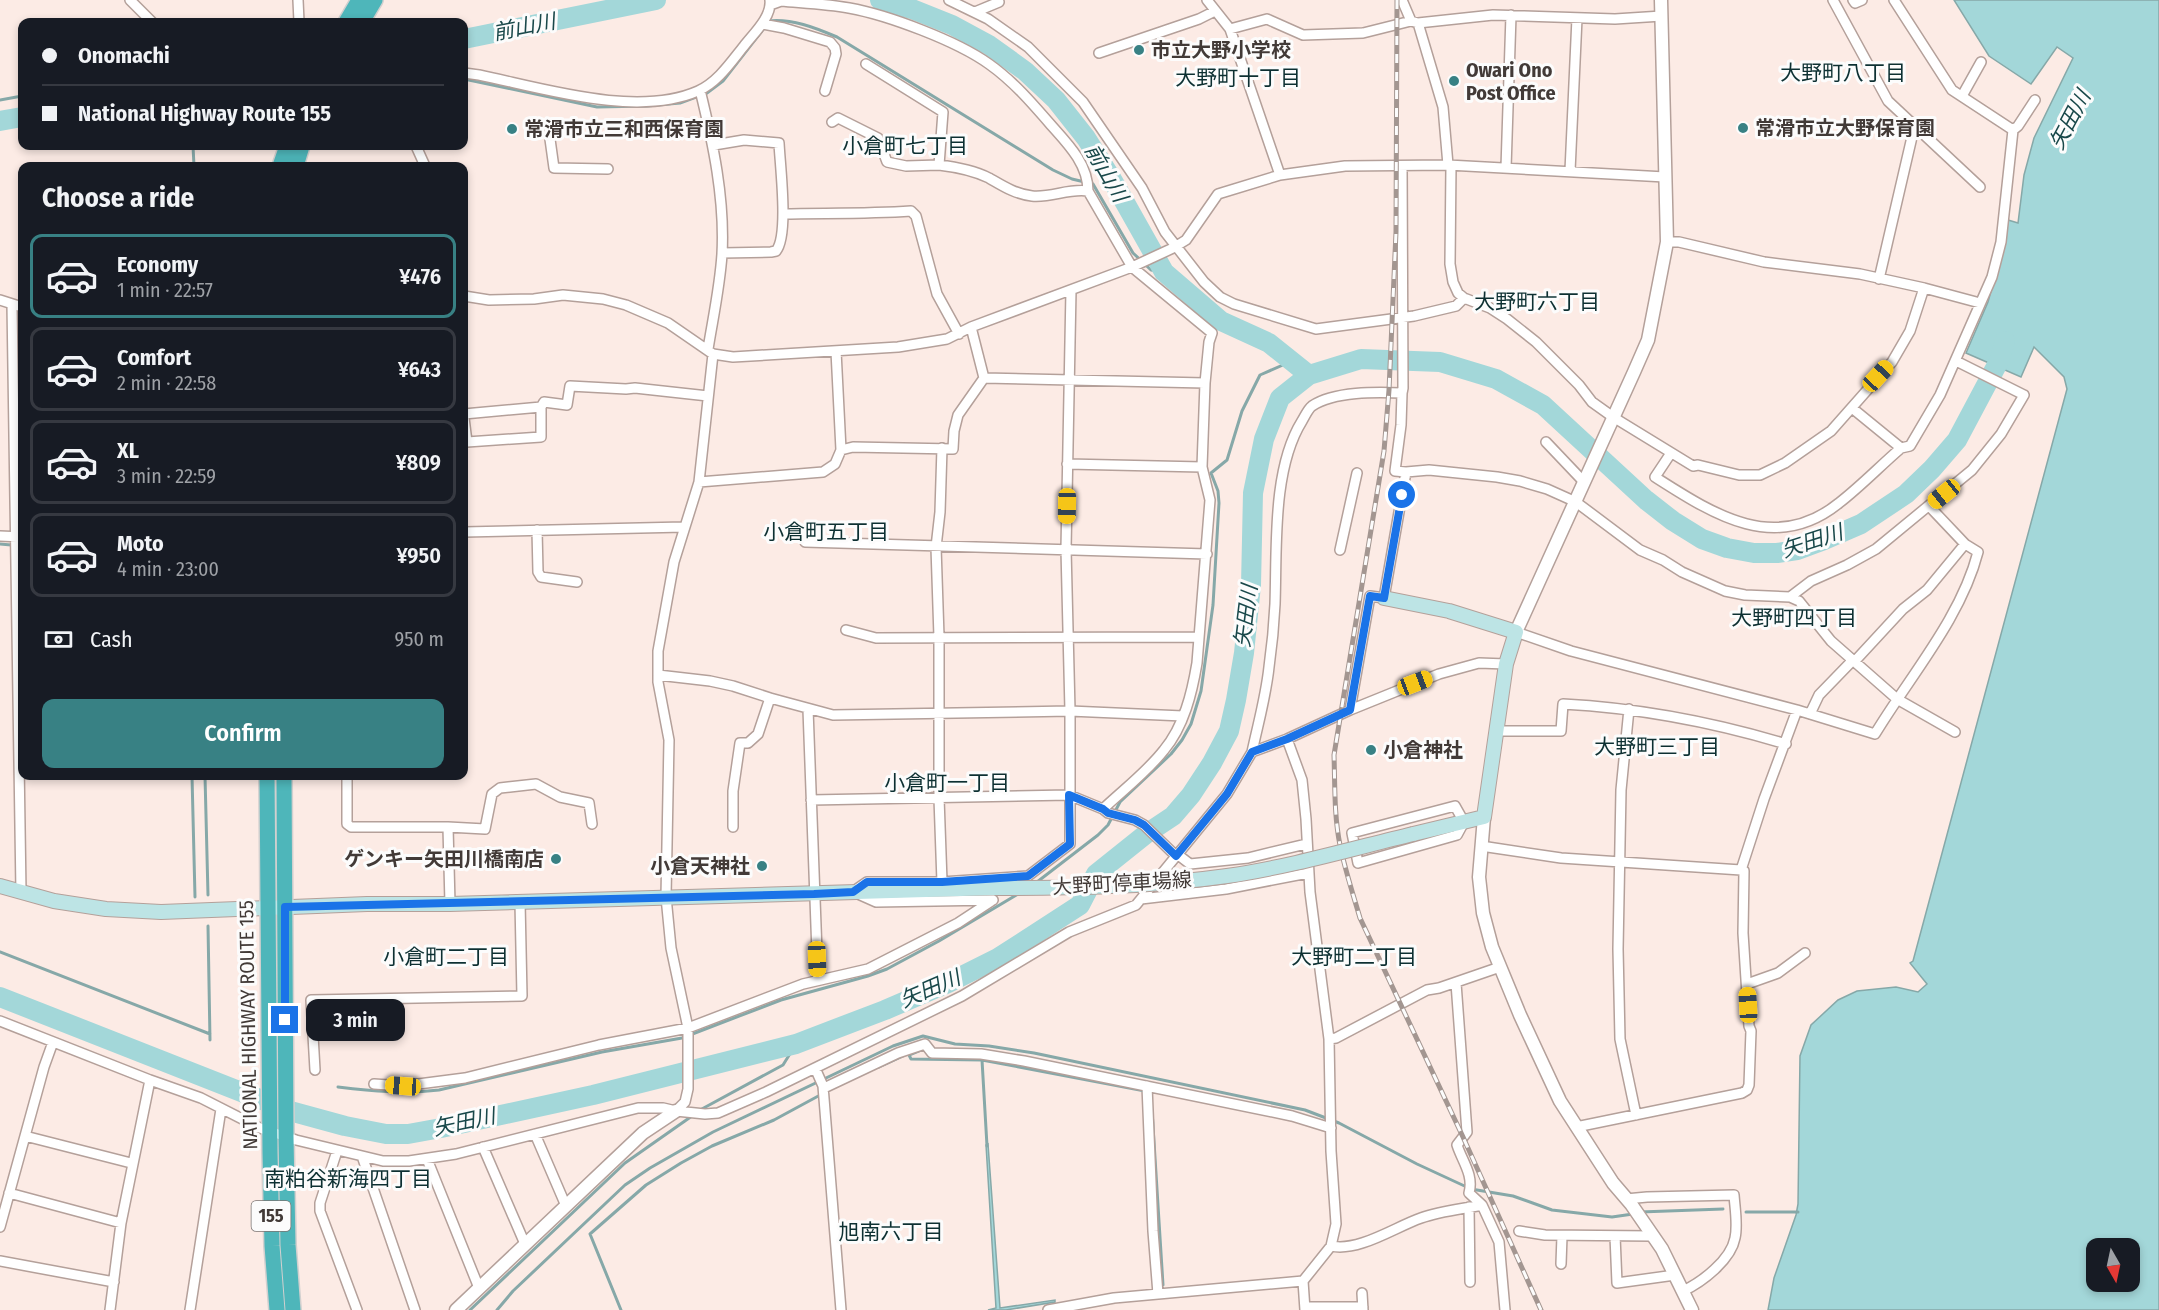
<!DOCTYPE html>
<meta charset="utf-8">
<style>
:root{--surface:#171b24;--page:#242831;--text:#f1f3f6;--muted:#9ea1a6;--line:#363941;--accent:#388184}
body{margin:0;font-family:"Fira Sans Condensed","Noto Sans JP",sans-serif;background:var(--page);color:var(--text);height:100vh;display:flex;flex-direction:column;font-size:22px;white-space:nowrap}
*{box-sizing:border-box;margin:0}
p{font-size:20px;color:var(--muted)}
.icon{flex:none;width:33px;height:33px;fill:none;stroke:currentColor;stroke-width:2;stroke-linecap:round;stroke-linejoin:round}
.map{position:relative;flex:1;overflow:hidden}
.sheet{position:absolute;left:18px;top:162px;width:450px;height:618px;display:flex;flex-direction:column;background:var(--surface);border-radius:12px;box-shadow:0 3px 9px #0003}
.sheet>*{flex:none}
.banner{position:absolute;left:18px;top:18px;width:450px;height:132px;border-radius:12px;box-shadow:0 3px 9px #0003;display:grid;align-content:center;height:132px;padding:0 24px;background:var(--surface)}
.needle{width:39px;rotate:171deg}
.fabs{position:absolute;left:2086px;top:1238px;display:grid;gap:12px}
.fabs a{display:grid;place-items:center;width:54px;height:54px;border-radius:12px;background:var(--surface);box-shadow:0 3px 9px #0003;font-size:30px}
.end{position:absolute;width:27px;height:27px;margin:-14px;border:8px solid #1a73e8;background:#fff;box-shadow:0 0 0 3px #fff}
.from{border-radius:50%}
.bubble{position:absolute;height:42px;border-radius:12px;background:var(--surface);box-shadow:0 3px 9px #0003;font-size:20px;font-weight:600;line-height:42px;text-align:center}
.car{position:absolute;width:18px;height:36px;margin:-18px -9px;border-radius:8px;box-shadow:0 0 4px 2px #0007;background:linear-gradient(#f5c518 24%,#345 0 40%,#f5c518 0 76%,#345 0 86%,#f5c518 0)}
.banner b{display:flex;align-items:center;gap:21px;height:57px;font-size:22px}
.banner b+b{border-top:2px solid var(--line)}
.banner i{width:15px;height:15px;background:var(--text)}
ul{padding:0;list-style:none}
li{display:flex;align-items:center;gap:18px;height:84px;margin:0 12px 9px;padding:0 12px;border:3px solid var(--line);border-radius:12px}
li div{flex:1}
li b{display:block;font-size:22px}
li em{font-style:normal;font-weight:600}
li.on{border-color:var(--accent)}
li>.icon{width:54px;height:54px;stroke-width:1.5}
h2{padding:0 24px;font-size:27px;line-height:72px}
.pay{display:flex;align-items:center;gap:15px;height:66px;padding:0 24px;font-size:22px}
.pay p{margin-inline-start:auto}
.primary-button{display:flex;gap:12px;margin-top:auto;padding:12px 24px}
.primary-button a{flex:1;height:69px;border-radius:12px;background:var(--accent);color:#fff;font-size:24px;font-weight:600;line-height:69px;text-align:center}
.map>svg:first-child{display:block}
.water{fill:#a3d7d9;stroke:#86a8a8;stroke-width:1.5;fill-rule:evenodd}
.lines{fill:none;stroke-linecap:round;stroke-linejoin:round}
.stream{stroke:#86a8a8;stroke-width:3}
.river{stroke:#a3d7d9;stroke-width:20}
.minor-casing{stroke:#b4a09a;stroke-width:12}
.tertiary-casing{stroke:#b4a09a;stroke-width:15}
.secondary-casing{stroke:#b4a09a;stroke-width:16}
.trunk-casing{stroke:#d2d0cf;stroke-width:18}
.minor{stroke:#fff;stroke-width:9}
.tertiary{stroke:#fff;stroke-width:12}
.secondary{stroke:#bde4e5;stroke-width:14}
.trunk{stroke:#4eb6ba;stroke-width:15}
.rail-casing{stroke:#a39691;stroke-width:5}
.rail{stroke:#fcfcfc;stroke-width:3;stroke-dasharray:9;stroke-linecap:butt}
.secondary-bridge-casing{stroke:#b4a09a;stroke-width:16;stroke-linecap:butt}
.secondary-bridge{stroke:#bde4e5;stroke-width:14}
.route{stroke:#1a73e8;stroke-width:8}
.poi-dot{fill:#388184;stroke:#fcfcfc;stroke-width:2}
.labels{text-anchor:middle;stroke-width:6;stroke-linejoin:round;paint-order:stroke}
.shield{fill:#fcfcfc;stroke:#7a7472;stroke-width:1.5}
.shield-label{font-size:18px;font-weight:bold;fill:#423a37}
.poi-label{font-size:20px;font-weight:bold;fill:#423a37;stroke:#fcfcfc;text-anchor:start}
.street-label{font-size:20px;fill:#423a37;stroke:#fcfcfc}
.water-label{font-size:21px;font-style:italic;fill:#19484a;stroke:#fcfcfc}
.neighbourhood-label{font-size:21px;fill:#0d3032;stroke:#fcfcfc}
</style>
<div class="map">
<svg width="2159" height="1310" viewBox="0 0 2159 1310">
<rect width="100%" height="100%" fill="#fcebe5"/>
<path class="water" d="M1954,0H2159V1310H1768L1774,1278L1796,1215L1798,1204L1800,1056L1811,1025L1838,1000L1857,991L1896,987L1918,992L1927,984L1910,963L1913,961L2067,389L2064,377L2034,347L2021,377L1966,353L1988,302L1998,266L2008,220L2018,223L2024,175L2034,138L2073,58L2057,47L2031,84L1989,56ZM2097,1248H2130V1281H2097Z
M988,1144L1000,1308L1055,1300V1302L1006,1310H988L996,1308L986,1145Z"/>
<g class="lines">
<path class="stream" d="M768,21C791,18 816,28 837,37L1053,170L1072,179L1093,184L1133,253L1151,270L1164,272
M464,79L597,107L647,106L680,103L707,93L723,81L765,27
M0,100L22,96
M193,146L194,166
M0,544L22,546
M192,776L195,897
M205,776L208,895
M1037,882L1098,835L1108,825L1120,802L1171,754L1182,740L1191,724L1201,691L1213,605L1219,503L1218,491L1211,473L1227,460L1242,411L1260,375L1292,361
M208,926L210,1040
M0,952L210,1034
M921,1050L909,1055L911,1059L982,1060L1145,1091
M982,1060L987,1146
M879,1067L903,1056
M338,1087C372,1091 404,1094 439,1090L602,1052L682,1038L781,1000L868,976L887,969L939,941L1018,894
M700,1110L783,1065L796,1044
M1152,1110L1163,1285
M1640,1212L1723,1209
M1746,1212H1798
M470,1310L625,1163L692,1116
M497,1310L513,1291L625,1185L650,1168L713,1132L893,1046L923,1036L955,1044L989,1046L1034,1053L1305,1110L1339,1123L1417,1164L1471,1189L1513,1196L1552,1210L1612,1217L1633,1214
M621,1310L590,1234L646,1185L681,1163L712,1146L774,1120L822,1094"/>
<path class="river" d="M880,0L912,9L952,25L989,45L1025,71L1056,100L1086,138L1110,176L1164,272L1221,321L1269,343L1309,375
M464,39L656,0
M0,121L22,117
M0,997L290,1111L345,1126L386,1134H408L441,1128L593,1095L796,1044L885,1010L948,983L998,958L1080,905L1096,874L1146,834L1173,816L1191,795L1212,763L1229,731L1236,700L1244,653L1251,585L1253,493L1264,439L1280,398L1309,375L1361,359L1440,362L1496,379L1543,405L1646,500L1673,521L1702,539L1727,548L1754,553H1777L1797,550L1824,540L1861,524L1906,494L1932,469L1957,440L1999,361L2005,341"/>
<defs>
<path id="minor" d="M130,0L152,22
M298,0L299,22
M949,0L988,19L1028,47L1083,102L1142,188L1165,232L1204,282L1220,297L1234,304L1316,329L1414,316L1456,306L1464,298
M1207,0L1230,29L1280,175
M1402,0L1411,21L1418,23L1493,15L1615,19L1662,16
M1833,0L1888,101L1980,187
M1853,0L1855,3L1862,0
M770,5L781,1C803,3 827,4 849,8C888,15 957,41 989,64C1013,81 1032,103 1051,125C1068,144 1088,164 1088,191
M975,12L999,2L998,0
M1418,23L1443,107L1448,165
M762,24L784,28L830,42L835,48L836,54L825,91
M1230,29L1267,19L1303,35L1363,33L1411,21
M1099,53L1199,19L1215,11
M464,73L479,75C542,88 637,118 698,91C718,82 731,62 744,46C753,34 772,17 770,0
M700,90C713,143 725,199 722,254C720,286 713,318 708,349
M1962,96L1981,62
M832,122L838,118L878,138L887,162L906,166L939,165L943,112L866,64
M2013,130L2018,126L2035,100
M549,132L554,168L608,169
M714,145L744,140L779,143C780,165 789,236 776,251L771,252L722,253
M416,146L425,166
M939,165C956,167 973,170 989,178C1003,186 1015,194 1032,196C1051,198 1069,188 1088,191L1132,267L1212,333L1209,342L1205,383L1202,467L1210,500L1197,663C1192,693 1184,726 1164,750C1147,772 1123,790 1103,809
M1451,165L1450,264L1453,282L1458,293L1464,298L1490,308L1507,319L1536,342L1579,385L1592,402L1613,417L1693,466L1698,465L1739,475H1760L1785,463L1831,431L1892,362L1910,331L1924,288L1860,274L1764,262L1679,242H1667
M1506,168L1511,15
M1570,171L1577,18
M783,214C825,213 868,214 911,211L916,216L937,294L959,334
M1879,279L1912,137L1920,130
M1924,288L1980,303
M464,296L489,300L534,299L563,295L603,299L626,305L668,323L713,354L733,357L898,347L947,339L971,327L1132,267L1173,248L1186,240L1218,194L1280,175L1345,166L1448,165L1665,177
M0,300L22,307
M12,304L21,892
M971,327L984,378
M836,351L841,450
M713,354L699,482L674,562L658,651V682L669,740L666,897L671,948L688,1028V1089L685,1102L676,1111L705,1114L718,1113L766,1092L962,996L1069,932L1136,905L1227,794L1252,752L1287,739L1350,710L1439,674L1479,663L1506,664
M1402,393L1403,388L1402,166
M1852,408L1901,448
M464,414L541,407L544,402L567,405L570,386L626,389L635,388L708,396
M464,418L467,442L541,437V407
M1546,442L1584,482
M1671,453L1655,477C1713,514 1775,555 1839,503C1861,486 1880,466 1901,448L1910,446L1940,395L1992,277L2001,242L2013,130L1952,90L1894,0
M1067,464L1202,467
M699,482L823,472L835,464L841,450L853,447L953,449L954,431L958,415L984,378L1205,383
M537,530L538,572L541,577L577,582
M464,532L684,527
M0,536L22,537
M805,542L1207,554
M1340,550L1357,473
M1790,597L1811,581L1847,565L1876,549L1972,470L2001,434L2024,395L1956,361
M846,630L876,638L1198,637
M1516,632L1571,651L1797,710L1875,734C1910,676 1961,618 1978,552L1965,544L1929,506
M1854,662L1903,609L1927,590L1965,544
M658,675L710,681L733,686L770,698L833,715L1070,711L1183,716
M808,709L818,980
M1629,709L1621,790L1618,949L1620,1039L1636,1115
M1350,710L1370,596L1384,598L1406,472L1429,470L1497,477L1520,481L1547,489L1576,502L1640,550L1663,560L1682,572L1725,591L1745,595L1790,597L1799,601L1831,641L1897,699L1955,732
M1810,714L1819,695L1852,661
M1495,731H1561L1563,704C1639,708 1713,722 1786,744
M1287,739L1302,780L1306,819L1310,892L1329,1039L1331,1151L1336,1224L1331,1246L1303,1281L1305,1310
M1252,752C1258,724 1266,696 1269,667C1272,646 1274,625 1275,604C1277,548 1272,469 1302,421C1305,416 1308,409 1312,406C1334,391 1377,392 1402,393L1401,425L1395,471L1406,472
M347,776V824L351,827H448L450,904
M811,800L1069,795L1103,809L1108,813L1135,820L1144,825L1176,856
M1455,806L1464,822L1457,835L1358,863L1352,833Z
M448,827L485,829L492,794L500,788L536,784L560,797L589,803L592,824
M733,827V791L740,743H748L758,734L770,698
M1481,846L1561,858L1741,870
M1177,854L1190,864L1248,858L1306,844
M942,882L939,798V637L936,547L940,512L942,448
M854,891L867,882H942L1028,876L1070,844V711L1066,549L1071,290
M858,894L876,902L993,900
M1141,899L1226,889L1308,873
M1456,983L1467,1132L1457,1145C1462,1161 1474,1175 1469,1193L1482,1205
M1747,984L1778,973L1805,953
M0,1021L150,1080L201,1098L260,1128L296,1140L383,1161H409L456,1154L638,1108H663L676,1111
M1329,1039L1336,1038L1427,990L1439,988L1500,967
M815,1068L823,1086L841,1310
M315,1070L311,1000L522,996L520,902
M374,1084L403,1086L465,1078L599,1045L688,1028L803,984L868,969L958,923L993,900
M1147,1086L1153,1231L1158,1294
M824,1088L898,1053L925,1044L932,1053L981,1054L1024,1061L1292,1116L1331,1128
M1576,1127L1742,1093L1747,1090L1749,1085L1751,1031L1749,1026L1743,933L1744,871L1741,870L1764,799L1797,710
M535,1134L566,1206
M25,1136L131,1163
M483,1147L525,1244
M337,1151L320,1203V1211L357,1310
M362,1156L415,1310
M427,1159L479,1288
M9,1193L121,1223
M1626,1199L1647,1197L1734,1195C1735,1209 1738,1225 1735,1238C1731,1260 1702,1282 1683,1291
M1469,1207L1470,1282
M0,1227L44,1067L53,1042
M1519,1231L1545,1235L1652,1236
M1615,1236L1617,1283L1675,1275
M1331,1246C1359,1252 1395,1227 1421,1218C1440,1211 1462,1209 1482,1205L1499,1242L1505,1310
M0,1261L114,1282
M1561,1264L1562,1236
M1362,1293L1363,1310
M1305,1307H1363
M110,1310L121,1223L150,1080
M190,1310L221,1109
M1048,1310L1114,1298L1303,1281"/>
<path id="tertiary" d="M1516,632L1634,372L1648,340L1667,242L1661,0
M1484,817L1479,877L1483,913L1492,947L1520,1015L1560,1101L1613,1183L1631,1204L1662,1249L1692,1310
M456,1310L643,1133L676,1111"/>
<path id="secondary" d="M1384,598L1449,611L1516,632L1506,664L1484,817L1413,834
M0,886L54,901L106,909L161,912L367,904H450L995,888"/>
<path id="trunk" d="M346,22L359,0
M362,22L375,0
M280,166L287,146
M296,166L302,146
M267,776L270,1153L272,1246L277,1310
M284,776L286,1137L288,1245L293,1310"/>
</defs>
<use href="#minor" class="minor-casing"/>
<use href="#tertiary" class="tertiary-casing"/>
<use href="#secondary" class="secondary-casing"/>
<use href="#trunk" class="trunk-casing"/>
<use href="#minor" class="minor"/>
<use href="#tertiary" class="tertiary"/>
<use href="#secondary" class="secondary"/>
<use href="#trunk" class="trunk"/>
<defs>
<path id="rail" d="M1397,0L1396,232L1389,390L1384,451L1334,755C1335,785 1334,816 1340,845C1345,870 1353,894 1360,918L1463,1137L1541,1310"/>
</defs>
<use href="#rail" class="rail-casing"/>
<use href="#rail" class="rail"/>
<defs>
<path id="secondary-bridge" d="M995,888C1072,888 1150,887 1227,876C1289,867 1351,849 1413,834"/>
</defs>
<use href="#secondary-bridge" class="secondary-bridge-casing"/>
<use href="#secondary-bridge" class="secondary-bridge"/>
</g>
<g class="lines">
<path class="route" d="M285,1020V907L814,894L853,892L867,882H942L1028,876L1070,844L1069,795L1103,809L1108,813L1135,820L1144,825L1176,856L1227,794L1252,752L1287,739L1350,710L1370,596L1384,598L1402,495"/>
</g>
<g class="poi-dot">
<circle cx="1139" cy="50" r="6"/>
<circle cx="1454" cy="81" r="6"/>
<circle cx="1743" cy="128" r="6"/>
<circle cx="512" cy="129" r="6"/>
<circle cx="1371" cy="750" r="6"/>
<circle cx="556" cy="859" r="6"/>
<circle cx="762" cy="866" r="6"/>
</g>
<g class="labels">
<rect class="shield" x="251.5" y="1201" width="39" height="30" rx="4.5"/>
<g class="shield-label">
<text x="271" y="1222">155</text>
</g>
<g class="poi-label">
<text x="1151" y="57">市立大野小学校</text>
<text x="1466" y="77">Owari Ono<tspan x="1466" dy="23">Post Office</tspan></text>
<text x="1755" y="135">常滑市立大野保育園</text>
<text x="524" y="136">常滑市立三和西保育園</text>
<text x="1383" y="757">小倉神社</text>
<text x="544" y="866" text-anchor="end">ゲンキー矢田川橋南店</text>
<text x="750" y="873" text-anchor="end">小倉天神社</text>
</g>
<g class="street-label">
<text transform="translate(1122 883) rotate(-3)" y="7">大野町停車場線</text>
<text transform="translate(248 1025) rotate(-91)" y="7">NATIONAL HIGHWAY ROUTE 155</text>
</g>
<g class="water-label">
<text transform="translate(524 27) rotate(-11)" y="7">前山川</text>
<text transform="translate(2070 120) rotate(-62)" y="7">矢田川</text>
<text transform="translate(1106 173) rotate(60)" y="7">前山川</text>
<text transform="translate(1812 541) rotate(-18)" y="7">矢田川</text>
<text transform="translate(1246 616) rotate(-83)" y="7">矢田川</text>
<text transform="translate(930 989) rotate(-23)" y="7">矢田川</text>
<text transform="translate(464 1122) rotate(-12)" y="7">矢田川</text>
</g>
<g class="neighbourhood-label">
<text x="1843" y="80">大野町八丁目</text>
<text x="1238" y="85">大野町十丁目</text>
<text x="905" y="153">小倉町七丁目</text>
<text x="1537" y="309">大野町六丁目</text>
<text x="826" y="539">小倉町五丁目</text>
<text x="1794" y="625">大野町四丁目</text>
<text x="1657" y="754">大野町三丁目</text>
<text x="947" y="790">小倉町一丁目</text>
<text x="446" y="964">小倉町二丁目</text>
<text x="1354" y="964">大野町二丁目</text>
<text x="348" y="1186">南粕谷新海四丁目</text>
<text x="891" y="1239">旭南六丁目</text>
</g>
</g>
</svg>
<div class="fabs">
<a><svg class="needle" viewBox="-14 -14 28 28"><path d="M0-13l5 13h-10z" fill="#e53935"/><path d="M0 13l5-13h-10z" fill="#9ea1a6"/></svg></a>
</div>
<i class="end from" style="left:1402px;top:495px"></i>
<i class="end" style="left:285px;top:1020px"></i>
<div class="bubble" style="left:306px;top:999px;width:99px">3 min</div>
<i class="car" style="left:1878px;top:376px;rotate:43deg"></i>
<i class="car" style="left:1944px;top:494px;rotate:231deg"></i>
<i class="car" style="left:1067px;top:506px;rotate:181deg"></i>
<i class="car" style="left:1415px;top:683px;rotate:69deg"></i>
<i class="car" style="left:817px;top:959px;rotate:178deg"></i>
<i class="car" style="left:1748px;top:1005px;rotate:357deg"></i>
<i class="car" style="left:403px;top:1086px;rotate:274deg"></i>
<div class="banner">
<b><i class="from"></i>Onomachi</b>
<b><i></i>National Highway Route 155</b>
</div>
<section class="sheet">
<h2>Choose a ride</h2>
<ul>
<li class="on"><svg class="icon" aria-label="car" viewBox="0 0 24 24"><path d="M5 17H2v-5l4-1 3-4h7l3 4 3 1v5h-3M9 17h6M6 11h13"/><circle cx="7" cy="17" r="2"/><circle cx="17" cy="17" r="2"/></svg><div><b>Economy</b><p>1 min · 22:57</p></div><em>¥476</em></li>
<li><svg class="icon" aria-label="car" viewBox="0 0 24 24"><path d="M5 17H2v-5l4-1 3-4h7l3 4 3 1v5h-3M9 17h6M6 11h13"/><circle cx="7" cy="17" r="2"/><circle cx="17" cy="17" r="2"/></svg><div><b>Comfort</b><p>2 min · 22:58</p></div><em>¥643</em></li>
<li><svg class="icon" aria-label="car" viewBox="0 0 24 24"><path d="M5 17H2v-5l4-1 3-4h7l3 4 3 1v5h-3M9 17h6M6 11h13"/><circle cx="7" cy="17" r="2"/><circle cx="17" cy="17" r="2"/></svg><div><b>XL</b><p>3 min · 22:59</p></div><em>¥809</em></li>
<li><svg class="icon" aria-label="car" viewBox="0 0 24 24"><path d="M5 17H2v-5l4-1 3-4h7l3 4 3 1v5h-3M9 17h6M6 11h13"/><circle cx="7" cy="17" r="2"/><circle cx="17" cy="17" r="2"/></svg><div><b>Moto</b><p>4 min · 23:00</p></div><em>¥950</em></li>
</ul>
<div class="pay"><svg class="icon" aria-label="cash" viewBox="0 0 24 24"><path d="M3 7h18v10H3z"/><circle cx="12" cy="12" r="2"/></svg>Cash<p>950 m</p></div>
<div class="primary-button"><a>Confirm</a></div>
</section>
</div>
